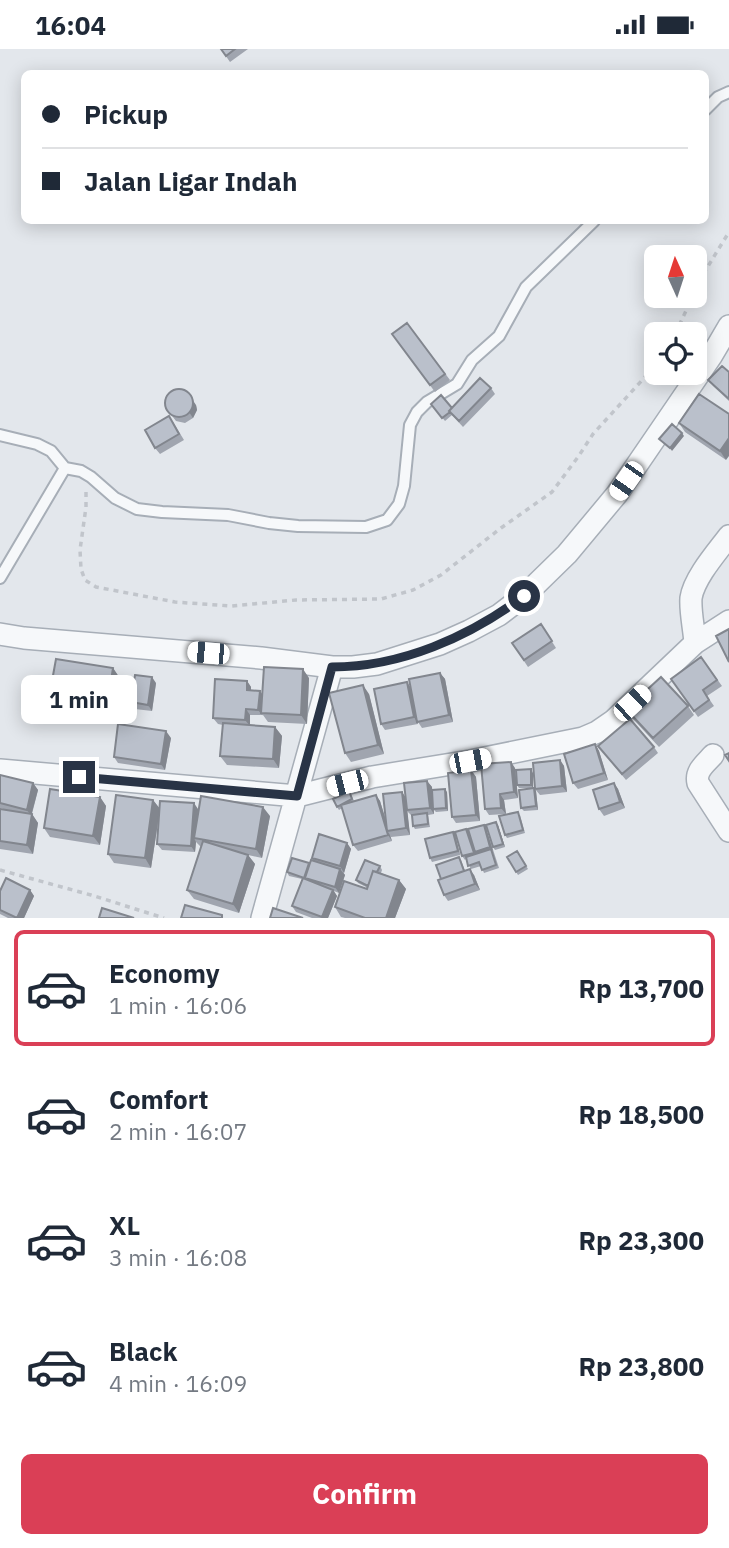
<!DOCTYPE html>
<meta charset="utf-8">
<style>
:root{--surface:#fff;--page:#f6f6f7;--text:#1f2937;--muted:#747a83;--line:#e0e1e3;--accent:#da3f56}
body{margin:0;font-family:"IBM Plex Sans",sans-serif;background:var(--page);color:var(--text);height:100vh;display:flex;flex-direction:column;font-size:26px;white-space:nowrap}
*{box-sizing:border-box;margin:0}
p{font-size:23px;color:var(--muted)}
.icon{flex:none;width:38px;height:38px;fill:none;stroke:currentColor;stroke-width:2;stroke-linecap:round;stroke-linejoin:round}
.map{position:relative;height:869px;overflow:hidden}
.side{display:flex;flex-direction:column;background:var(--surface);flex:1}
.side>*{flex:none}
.hud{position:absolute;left:21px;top:21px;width:688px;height:154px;border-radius:10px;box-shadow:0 4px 18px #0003;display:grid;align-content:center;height:154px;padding:0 21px;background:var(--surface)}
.needle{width:46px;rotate:357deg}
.controls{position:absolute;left:644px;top:196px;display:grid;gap:14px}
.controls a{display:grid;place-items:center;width:63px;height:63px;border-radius:10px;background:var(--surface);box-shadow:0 4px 18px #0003;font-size:35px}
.end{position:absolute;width:32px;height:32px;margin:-16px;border:9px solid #293446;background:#fff;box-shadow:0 0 0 4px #fff}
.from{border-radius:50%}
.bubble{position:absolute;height:49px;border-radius:10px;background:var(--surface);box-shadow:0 4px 18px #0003;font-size:23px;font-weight:700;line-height:49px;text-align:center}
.car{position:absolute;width:21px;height:42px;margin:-21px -10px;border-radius:9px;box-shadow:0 0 5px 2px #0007;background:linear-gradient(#fff 24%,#345 0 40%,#fff 0 76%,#345 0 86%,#fff 0)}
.hud b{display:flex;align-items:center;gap:24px;height:66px;font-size:26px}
.hud b+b{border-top:2px solid var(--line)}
.hud i{width:18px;height:18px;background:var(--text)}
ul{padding:12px 0 0;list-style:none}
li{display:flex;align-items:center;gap:21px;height:116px;margin:0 14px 10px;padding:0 7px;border:4px solid transparent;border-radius:10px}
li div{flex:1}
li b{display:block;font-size:26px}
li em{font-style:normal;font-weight:700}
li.current{border-color:var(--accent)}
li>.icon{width:63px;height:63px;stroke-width:1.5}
.primary-button{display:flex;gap:14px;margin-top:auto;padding:14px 21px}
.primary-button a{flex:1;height:80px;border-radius:10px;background:var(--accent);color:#fff;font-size:28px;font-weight:700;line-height:80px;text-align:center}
.status{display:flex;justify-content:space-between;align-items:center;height:49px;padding:0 35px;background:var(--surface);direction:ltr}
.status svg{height:19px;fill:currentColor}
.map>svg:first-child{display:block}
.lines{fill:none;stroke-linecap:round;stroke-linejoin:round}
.service-casing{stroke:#a7aeb7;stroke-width:14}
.minor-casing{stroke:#a7aeb7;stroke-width:24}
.path{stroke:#c1c5cb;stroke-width:3.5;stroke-dasharray:5 5;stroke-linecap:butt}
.service{stroke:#f6f8fa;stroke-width:10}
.minor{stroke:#f6f8fa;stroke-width:21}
.wall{fill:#a0a5af}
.shaded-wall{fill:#82868e}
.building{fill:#bac0cb;stroke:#82868e;stroke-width:2}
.route{stroke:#293446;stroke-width:9}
</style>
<div class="status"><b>16:04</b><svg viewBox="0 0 49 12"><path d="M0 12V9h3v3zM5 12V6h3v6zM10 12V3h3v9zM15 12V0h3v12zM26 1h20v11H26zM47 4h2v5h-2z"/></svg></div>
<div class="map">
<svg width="729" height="869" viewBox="0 0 729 869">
<rect width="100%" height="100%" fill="#e3e7ec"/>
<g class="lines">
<defs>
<path id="service" d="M705,61L718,48L729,43
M0,386L37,395L51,402L65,419L0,529
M65,419L81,422L91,428L115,449L137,460L162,463L228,466L269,474L298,477L366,478L387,471L399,455L404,437L410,376L417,363L427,353L457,335L472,311L499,287L526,238L594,172"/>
<path id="minor" d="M0,585L24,589L261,609L332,618H353L377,615L440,595L469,582L499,566L524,547L567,505L617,445L712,306L729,277
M695,594C694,579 690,563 691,549C694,529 717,503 729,487
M713,706C705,715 695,722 698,734L729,782
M0,721L297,747L372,728L470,712L583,689L597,683L613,672L695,594L729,572
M262,869L332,618"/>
</defs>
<use href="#service" class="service-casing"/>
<use href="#minor" class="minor-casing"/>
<path class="path" d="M695,243L702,227L729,183
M675,285L693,247
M86,443V458L80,501L81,520L85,531L96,538L175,553L231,557L296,551L381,550L413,541L441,526L501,479L552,443L578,408L593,385L645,328L656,312
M0,821L91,846L164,869"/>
<use href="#service" class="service"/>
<use href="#minor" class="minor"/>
</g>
<path class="wall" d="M221,0H248L230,13Z
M407,274L450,331L435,343L392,285Z
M729,323V352L713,337L708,331Z
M491,339L495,345L463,378L452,366L445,372L431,355L452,359Z
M699,345L726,411L685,383L679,374Z
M196,356L197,361L193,369L185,374L176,372L166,359Z
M173,373L184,391L160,405L155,399Z
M541,575L556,599L528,618L512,594Z
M701,608L722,637L707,647L714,657L698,668L671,630Z
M113,619L119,628L114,661L57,652L50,643Z
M440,624L445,630L453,673L422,679L418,673V675L385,681L381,675L411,639Z
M309,629L307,675L268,673L263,666H250V676L275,678L282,687L279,719L227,716L220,707L223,676L218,675L213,669L247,632L251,638V641L260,642L262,645Z
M156,634L152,662L135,660L131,653Z
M369,645L384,705L351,713L345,704Z
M688,657L694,666L659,698L632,669L626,660Z
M171,689L165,721L118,714L114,708Z
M595,695L599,702L608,731L578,740L573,734Z
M598,697L654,698L658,704L626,731Z
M560,711L564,717L567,743L540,746L535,740Z
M515,719L518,749L504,751L506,765L489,766L485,760Z
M471,721L476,728L480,772L456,774L452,768Z
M533,724V739H519L517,736Z
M0,726L33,734L38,741L32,765L38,774L33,805L0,800V760L7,761L0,759Z
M427,732L432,738V741L447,743L448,762L436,763L434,761V765L428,766L430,778L415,780L413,777L412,767L407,762L410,786L391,788L390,786L392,792L358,802L353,796L342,759L339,761L337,758L351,745L354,752L376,746L380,752L386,772L402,743L406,749Z
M614,734L618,740L625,759L604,767L599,760Z
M534,739L536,742L538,761L524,762L521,759Z
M100,748L106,757L100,796L50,788L44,779Z
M153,751L160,760H198V765L270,767L262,809L248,806L255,815L239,864L194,850L187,841L201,798L196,793L195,803L162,801L157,795L160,761L151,819L114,814L108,805Z
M520,766L525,784L507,789L505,786Z
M484,776L486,779L499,819L484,824L481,817L471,820L466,810L465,811L462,807L466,780L469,783L475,805H477L475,803Z
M498,776L505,798L495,801L493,798Z
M455,786L460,806L432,813L430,809Z
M347,794L351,800L344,824L343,823L345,826L339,844L334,842L337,847L328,869H312L296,863L292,857L302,830L289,827L287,823L309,814L310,815L313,811L312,809Z
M517,802L528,820L518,826L507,808Z
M461,811L465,822L474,826L480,841L448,852L444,846L441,830Z
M380,817L382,821L381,824L399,831L406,840L395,869H345L341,868L335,858L367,840L368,839L358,834L356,831Z
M30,841L34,847L24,869H8L0,865V842Z"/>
<path class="shaded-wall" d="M192,350L196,356L197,361L193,369L189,363Z
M682,384L684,387L672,402L670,399Z
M729,389V407L726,411L720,402Z
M113,619L119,628L114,661L108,652Z
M303,620L309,629L307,675L301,666Z
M440,624L445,630L453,673L449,666Z
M152,628L156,634L152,662L148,656Z
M247,632L251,638V647L247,641Z
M407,633L411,639L418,675L414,668Z
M363,636L369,645L384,705L378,696Z
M260,642L264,648L261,664L263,667L258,661Z
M246,660L250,666V677L245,671Z
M275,678L282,687L279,719L273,710Z
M166,682L171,689L165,721L161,715Z
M595,695L599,702L608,731L604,724Z
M560,711L564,717L567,743L562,737Z
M511,713L515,719L518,749L514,743Z
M531,720L533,724V739L531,736Z
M471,721L476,728L480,772L476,766Z
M427,732L432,738L434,765L430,759Z
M33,734L38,741L31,767L27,761Z
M614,734L618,740L625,759L620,753Z
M534,739L536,742L538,761L536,757Z
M445,740L447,743L448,762L446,759Z
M402,743L406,749L410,786L406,779Z
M500,745L504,751L506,765L501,759Z
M376,746L380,752L389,781L387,782L390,786L392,792L388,786Z
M100,748L106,757L100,796L93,787Z
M153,751L160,760L151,819L145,809Z
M194,754L198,760L196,789H194L196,793L195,803L191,797Z
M263,758L270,767L262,809L256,800Z
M32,765L38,774L33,805L27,796Z
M496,773L498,776L505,798L503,795Z
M484,776L486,779L493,802L490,798Z
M466,780L469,783L476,807L474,804Z
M453,783L455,786L460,806L458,802Z
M347,794L351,800L344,824L340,817Z
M248,806L255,815L239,864L233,855Z
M340,820L345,826L339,844L335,838Z
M470,820L474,826L480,841L475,835Z
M399,831L406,840L395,869H386Z
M30,841L34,847L24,869H17Z
M333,841L337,847L328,869H322Z"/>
<path class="building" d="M221,0H235L226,7Z
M407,274L445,325L430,336L392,285Z
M722,317L729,323V350L708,331Z
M480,329L491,339L459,372L449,362Z
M165 354a14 14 0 1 1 28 0a14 14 0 1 1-28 0Z
M699,345L729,365V389L720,402L679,374Z
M441,346L452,359L449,362L450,363L442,369L431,355Z
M169,367L179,385L155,399L145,381Z
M672,375L682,384L670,399L659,390Z
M541,575L552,592L524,611L512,594Z
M729,580V613L716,587Z
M701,608L717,631L703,641L709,651L694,662L671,630Z
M56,610L113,619L108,652L50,643Z
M264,618L303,620L301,666L261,664Z
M440,624L449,666L417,673L409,630Z
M135,626L152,628L148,656L131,653Z
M661,628L688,657L653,689L626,660Z
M215,630L247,632V641L260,642L258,661L246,660L245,671L213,669Z
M407,633L414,668L381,675L374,640Z
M363,636L378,696L345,704L329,644Z
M630,670L654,698L622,725L598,697Z
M223,674L275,678L273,710L220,707Z
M118,675L166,682L161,715L114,708Z
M595,695L604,724L573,734L564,705Z
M729,704V712L725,706Z
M560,711L562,737L535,740L533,714Z
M511,713L514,743L500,745L501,759L485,760L481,715Z
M531,720V736H517L516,721Z
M471,721L476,766L452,768L448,724Z
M0,726L33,734L27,761L0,754Z
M427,732L430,759L407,761L404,734Z
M614,734L620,753L599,760L593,741Z
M534,739L536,757L521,759L519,741Z
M50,740L100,748L93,787L44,779Z
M445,740L446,759L433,760L432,741Z
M349,742L352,750L337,758L333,750Z
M402,743L406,779L387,782L383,745Z
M116,746L153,751L145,809L108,805Z
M376,746L388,786L353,796L341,756Z
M201,747L263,758L256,800L194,789Z
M160,752L194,754L191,797L157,795Z
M0,760L32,765L27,796L0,792Z
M518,763L523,781L505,786L499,767Z
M427,764L428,775L413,777L412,766Z
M496,773L503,795L493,798L486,776Z
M484,776L490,798L475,803L468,780Z
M466,780L474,804L462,807L455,783Z
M453,783L458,802L430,809L425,790Z
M319,785L347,794L340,817L312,809Z
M203,792L248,806L233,855L187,841Z
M491,800L496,816L482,821L479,813L468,817L466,808Z
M517,802L526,817L516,823L507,808Z
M459,808L464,822L441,830L436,816Z
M292,809L309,814L304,829L287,823Z
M311,811L340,820L335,838L305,829Z
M365,811L380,817L377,823L373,822L368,837L356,831Z
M470,820L475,835L444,846L438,831Z
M373,822L399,831L386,869H365L335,858L344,832L367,840Z
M6,829L30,841L17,869L0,861V842Z
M303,829L333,841L322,868L292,857Z
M185,856L222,866V869H181Z
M102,859L134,869H99Z
M273,859L303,869H270Z"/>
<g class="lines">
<path class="route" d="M79,728L297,747L332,618C401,618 469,588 524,547"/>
</g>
</svg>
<div class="controls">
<a><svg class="needle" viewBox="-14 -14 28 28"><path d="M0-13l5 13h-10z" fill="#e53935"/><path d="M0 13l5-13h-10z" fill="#747a83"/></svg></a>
<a><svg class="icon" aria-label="locate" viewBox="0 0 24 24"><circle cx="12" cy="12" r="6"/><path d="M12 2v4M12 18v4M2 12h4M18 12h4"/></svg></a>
</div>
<i class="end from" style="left:524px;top:547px"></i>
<i class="end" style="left:79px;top:728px"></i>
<div class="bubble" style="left:21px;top:626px;width:116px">1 min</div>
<i class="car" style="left:626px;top:432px;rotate:215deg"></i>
<i class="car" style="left:208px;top:604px;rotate:275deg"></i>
<i class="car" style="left:632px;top:654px;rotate:47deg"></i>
<i class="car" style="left:470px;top:712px;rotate:79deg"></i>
<i class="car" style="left:347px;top:734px;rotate:256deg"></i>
<div class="hud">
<b><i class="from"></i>Pickup</b>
<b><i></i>Jalan Ligar Indah</b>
</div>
</div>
<section class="side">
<ul>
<li class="current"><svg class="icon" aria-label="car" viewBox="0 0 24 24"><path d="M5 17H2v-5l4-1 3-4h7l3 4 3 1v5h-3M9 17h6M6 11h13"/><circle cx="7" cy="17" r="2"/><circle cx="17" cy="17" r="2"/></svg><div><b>Economy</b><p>1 min · 16:06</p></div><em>Rp 13,700</em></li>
<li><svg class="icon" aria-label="car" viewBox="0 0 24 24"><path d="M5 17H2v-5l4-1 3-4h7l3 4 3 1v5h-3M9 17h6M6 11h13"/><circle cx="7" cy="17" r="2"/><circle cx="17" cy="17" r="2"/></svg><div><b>Comfort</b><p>2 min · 16:07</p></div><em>Rp 18,500</em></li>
<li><svg class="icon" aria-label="car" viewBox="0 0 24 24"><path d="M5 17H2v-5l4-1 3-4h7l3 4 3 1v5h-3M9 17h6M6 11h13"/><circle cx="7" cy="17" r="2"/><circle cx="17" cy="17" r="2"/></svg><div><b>XL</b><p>3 min · 16:08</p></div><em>Rp 23,300</em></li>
<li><svg class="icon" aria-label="car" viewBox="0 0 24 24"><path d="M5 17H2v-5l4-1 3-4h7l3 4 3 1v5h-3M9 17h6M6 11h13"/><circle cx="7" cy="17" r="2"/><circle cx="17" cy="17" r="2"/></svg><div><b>Black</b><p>4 min · 16:09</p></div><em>Rp 23,800</em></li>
</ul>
<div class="primary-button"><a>Confirm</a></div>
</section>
